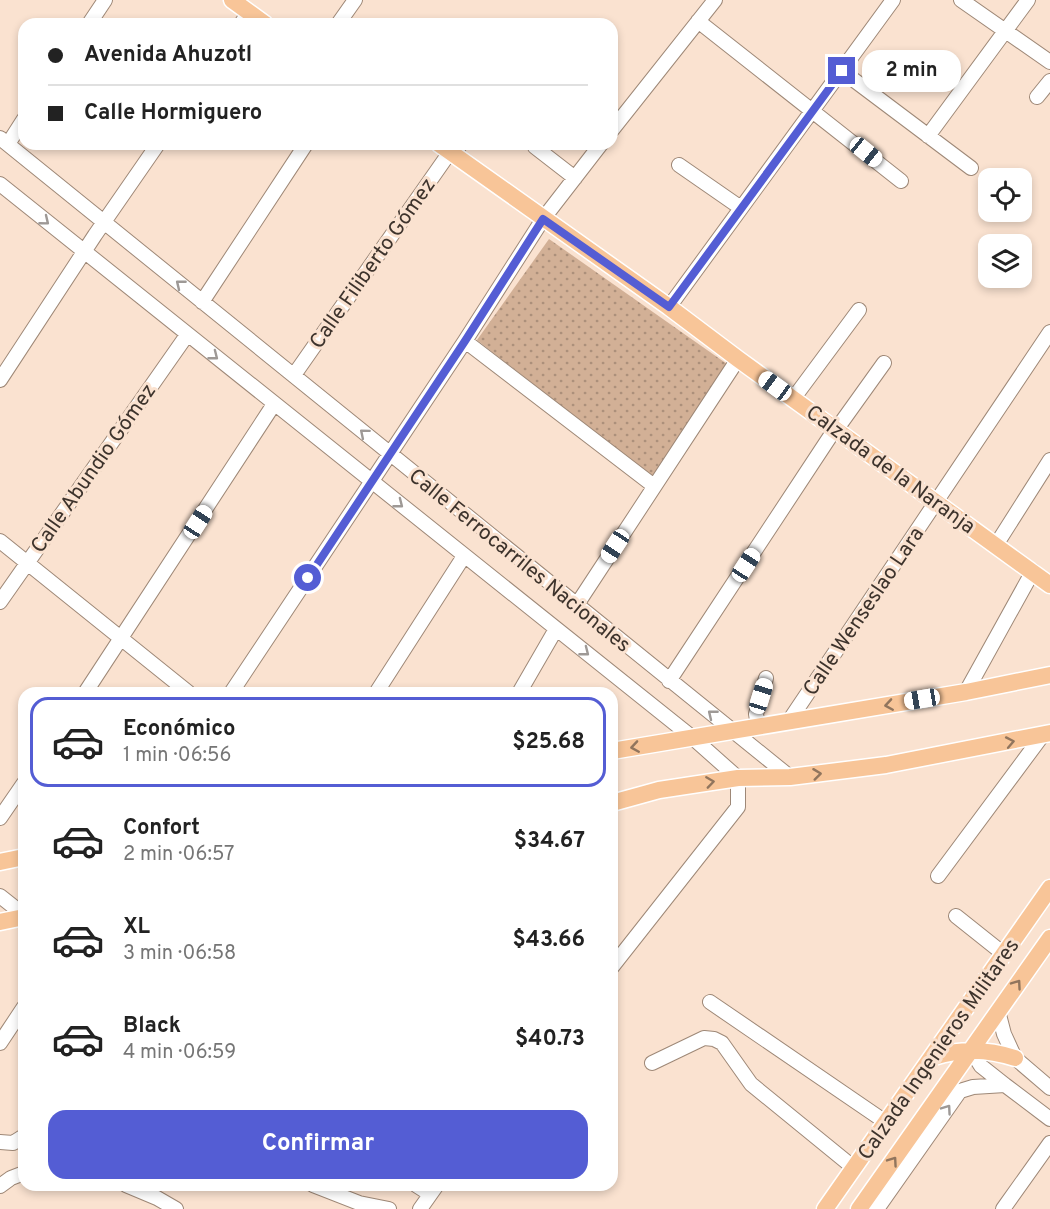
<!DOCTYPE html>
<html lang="es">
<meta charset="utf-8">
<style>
:root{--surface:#fff;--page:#f2f2f2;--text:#222;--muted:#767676;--line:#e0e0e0;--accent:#545dd4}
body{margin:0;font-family:Overpass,sans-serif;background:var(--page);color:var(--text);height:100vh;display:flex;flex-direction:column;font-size:22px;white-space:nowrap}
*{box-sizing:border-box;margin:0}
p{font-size:20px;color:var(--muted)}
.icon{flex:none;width:33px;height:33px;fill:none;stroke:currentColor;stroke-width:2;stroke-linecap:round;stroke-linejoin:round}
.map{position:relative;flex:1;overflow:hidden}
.side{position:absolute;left:18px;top:687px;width:600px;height:504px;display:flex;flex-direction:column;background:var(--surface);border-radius:18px;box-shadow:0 3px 9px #0003}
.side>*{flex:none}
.banner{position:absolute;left:18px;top:18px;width:600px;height:132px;border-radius:18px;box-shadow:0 3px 9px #0003;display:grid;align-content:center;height:132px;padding:0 30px;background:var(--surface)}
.buttons{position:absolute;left:978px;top:168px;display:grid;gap:12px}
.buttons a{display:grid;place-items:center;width:54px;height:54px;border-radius:12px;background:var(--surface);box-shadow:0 3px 9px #0003;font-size:30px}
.end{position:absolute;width:27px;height:27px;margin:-14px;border:8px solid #545dd4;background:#fff;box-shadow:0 0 0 3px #fff}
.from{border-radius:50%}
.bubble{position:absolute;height:42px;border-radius:18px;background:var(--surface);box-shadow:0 3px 9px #0003;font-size:20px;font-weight:700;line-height:42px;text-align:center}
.car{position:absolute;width:18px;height:36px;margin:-18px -9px;border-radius:8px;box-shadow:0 0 4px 2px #0007;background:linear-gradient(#fff 24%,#345 0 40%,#fff 0 76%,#345 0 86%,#fff 0)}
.banner b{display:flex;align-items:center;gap:21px;height:57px;font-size:22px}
.banner b+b{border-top:2px solid var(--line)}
.banner i{width:15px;height:15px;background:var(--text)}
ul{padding:10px 0 0;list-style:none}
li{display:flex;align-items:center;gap:18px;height:90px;margin:0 12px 9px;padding:0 18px;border:3px solid transparent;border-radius:18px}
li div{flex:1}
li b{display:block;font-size:22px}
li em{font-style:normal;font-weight:700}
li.current{border-color:var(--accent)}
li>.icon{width:54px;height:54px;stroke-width:1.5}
.action{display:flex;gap:12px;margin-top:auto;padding:12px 30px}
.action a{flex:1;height:69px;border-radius:18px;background:var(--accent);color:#fff;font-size:24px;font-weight:700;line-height:69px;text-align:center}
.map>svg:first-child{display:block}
.park{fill:url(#park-dots)}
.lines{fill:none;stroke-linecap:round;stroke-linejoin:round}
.minor-casing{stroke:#9e8877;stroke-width:16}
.major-casing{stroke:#fff;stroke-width:19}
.minor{stroke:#fff;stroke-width:14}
.major{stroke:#f8c598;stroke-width:16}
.oneway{stroke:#9e9996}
.oneway2{stroke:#91755d}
.route{stroke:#545dd4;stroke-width:8}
.labels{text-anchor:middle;stroke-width:6;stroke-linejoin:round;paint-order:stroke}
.street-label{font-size:21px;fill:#3d332c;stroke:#fae2d0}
</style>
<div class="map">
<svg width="1050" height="1209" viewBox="0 0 1050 1209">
<defs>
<pattern id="park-dots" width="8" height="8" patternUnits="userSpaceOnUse" patternTransform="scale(1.5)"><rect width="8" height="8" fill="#d2b096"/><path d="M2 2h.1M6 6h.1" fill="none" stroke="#ac907b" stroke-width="1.8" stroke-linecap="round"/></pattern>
</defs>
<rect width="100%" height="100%" fill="#fae2d0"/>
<path class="park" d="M549,239L727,364L653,478L477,340Z"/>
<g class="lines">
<defs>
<path id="minor" d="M961,0L1050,62
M698,21L901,181
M89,24L105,0
M241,24L249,12
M338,24L355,0
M842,71L971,168
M1037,97L1050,81
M612,130L715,0
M928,136L1028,0
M0,138L790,777
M8,144L24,119
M535,147L575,178
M453,154L461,144
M679,165L741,208
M0,184L693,738L738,778V807L612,967
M202,302L306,144
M669,307L893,0
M465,341L654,486
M294,375L450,152
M0,380L95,235L158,144
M793,399L859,310
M836,430L884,363
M0,541L189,693
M996,545L1050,460
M0,602L187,335
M576,606L738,359
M669,681L835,429
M966,692L1033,571
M85,693L274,404
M231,693L465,341L543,219L601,144
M376,693L464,556
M519,693L556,629
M789,721L1050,332
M758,726L756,714L766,678
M0,818L24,783
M938,876L1042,736
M0,896L24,915
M956,916L1005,955
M710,1002L887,1123
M998,1011L1004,1034L1015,1058L1050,1088
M0,1043L24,1007
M971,1050L981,1066L1005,1085
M652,1063L704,1038L714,1039L722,1043L751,1084L854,1168
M0,1142L13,1143L24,1136
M126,1185L157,1198L176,1209
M313,1185L359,1203L389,1209
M416,1185L430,1194
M0,1186L11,1178L24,1173
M420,1209L437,1185
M877,1209L960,1091L973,1087L1005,1085L1050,1119
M1003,1209L1050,1143"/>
<path id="major" d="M232,0L265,24
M439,144L669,307L738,359L1050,585
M612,751L966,692L1050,675
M612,803L659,790L738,778L790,777L886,765L1050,733
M0,862L24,857
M0,922L24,917
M934,1057C962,1048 987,1049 1015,1058
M825,1209L1050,888
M859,1209L1050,938"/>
</defs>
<use href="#minor" class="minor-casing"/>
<use href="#major" class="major-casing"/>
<use href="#minor" class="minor"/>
<use href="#major" class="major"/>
</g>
<defs><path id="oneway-chevron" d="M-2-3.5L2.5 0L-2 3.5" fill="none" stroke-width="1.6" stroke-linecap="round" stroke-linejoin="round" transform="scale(1.5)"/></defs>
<g class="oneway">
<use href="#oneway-chevron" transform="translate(45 221) rotate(39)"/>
<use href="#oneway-chevron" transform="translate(180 284) rotate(-141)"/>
<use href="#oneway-chevron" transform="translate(214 356) rotate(38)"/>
<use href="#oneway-chevron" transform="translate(364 433) rotate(-140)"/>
<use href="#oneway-chevron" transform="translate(399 504) rotate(38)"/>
<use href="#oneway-chevron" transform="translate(585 652) rotate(38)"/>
<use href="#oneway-chevron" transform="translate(712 714) rotate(-141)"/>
<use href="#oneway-chevron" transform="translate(947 1109) rotate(-55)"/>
</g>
<g class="oneway2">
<use href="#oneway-chevron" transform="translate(889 705) rotate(171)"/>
<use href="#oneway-chevron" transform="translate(1010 742) rotate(-11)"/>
<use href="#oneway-chevron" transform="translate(635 747) rotate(171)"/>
<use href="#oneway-chevron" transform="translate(817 774) rotate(-7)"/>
<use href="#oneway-chevron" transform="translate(710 782) rotate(-8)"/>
<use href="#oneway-chevron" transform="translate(1017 984) rotate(-55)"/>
<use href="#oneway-chevron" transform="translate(893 1161) rotate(-55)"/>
</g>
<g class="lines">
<path class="route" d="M308,578L465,341L543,219L669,307L842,71"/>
</g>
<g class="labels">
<g class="street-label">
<text transform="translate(372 263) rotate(-55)" y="7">Calle Filiberto Gómez</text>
<text transform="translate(93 468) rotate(-55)" y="7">Calle Abundio Gómez</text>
<text transform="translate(891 469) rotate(36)" y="7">Calzada de la Naranja</text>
<text transform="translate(520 560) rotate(39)" y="7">Calle Ferrocarriles Nacionales</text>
<text transform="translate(863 611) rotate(-56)" y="7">Calle Wenseslao Lara</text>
<text transform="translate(938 1049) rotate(-55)" y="7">Calzada Ingenieros Militares</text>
</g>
</g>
</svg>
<div class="buttons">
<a><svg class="icon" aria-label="locate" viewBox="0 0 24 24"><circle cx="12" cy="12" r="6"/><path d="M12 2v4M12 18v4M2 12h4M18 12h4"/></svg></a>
<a><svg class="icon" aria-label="layers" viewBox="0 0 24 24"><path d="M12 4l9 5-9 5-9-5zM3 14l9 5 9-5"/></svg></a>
</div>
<i class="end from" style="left:308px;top:578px"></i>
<i class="end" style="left:842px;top:71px"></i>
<div class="bubble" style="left:862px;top:50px;width:99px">2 min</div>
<i class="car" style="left:866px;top:152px;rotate:129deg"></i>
<i class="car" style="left:775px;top:386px;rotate:306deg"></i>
<i class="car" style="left:198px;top:522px;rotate:33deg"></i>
<i class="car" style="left:615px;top:546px;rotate:213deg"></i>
<i class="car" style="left:746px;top:565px;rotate:33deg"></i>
<i class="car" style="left:761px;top:696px;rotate:17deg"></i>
<i class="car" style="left:922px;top:699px;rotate:261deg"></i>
<div class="banner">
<b><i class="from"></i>Avenida Ahuzotl</b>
<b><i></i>Calle Hormiguero</b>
</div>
<section class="side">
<ul>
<li class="current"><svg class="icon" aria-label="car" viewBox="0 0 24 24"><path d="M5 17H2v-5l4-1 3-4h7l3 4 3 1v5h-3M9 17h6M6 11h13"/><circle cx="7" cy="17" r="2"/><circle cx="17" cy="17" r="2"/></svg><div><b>Económico</b><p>1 min · 06:56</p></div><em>$25.68</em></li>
<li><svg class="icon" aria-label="car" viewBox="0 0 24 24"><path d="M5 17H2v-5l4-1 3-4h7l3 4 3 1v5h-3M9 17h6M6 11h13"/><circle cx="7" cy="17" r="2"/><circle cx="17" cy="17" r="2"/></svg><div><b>Confort</b><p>2 min · 06:57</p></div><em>$34.67</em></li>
<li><svg class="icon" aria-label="car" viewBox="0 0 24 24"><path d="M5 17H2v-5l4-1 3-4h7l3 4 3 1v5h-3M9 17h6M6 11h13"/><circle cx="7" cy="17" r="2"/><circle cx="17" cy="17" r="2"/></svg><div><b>XL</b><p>3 min · 06:58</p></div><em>$43.66</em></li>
<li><svg class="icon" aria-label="car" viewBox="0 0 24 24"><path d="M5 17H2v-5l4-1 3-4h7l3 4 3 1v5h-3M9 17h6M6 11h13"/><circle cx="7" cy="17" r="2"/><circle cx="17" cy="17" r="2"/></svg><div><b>Black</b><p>4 min · 06:59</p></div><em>$40.73</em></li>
</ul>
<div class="action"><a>Confirmar</a></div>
</section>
</div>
